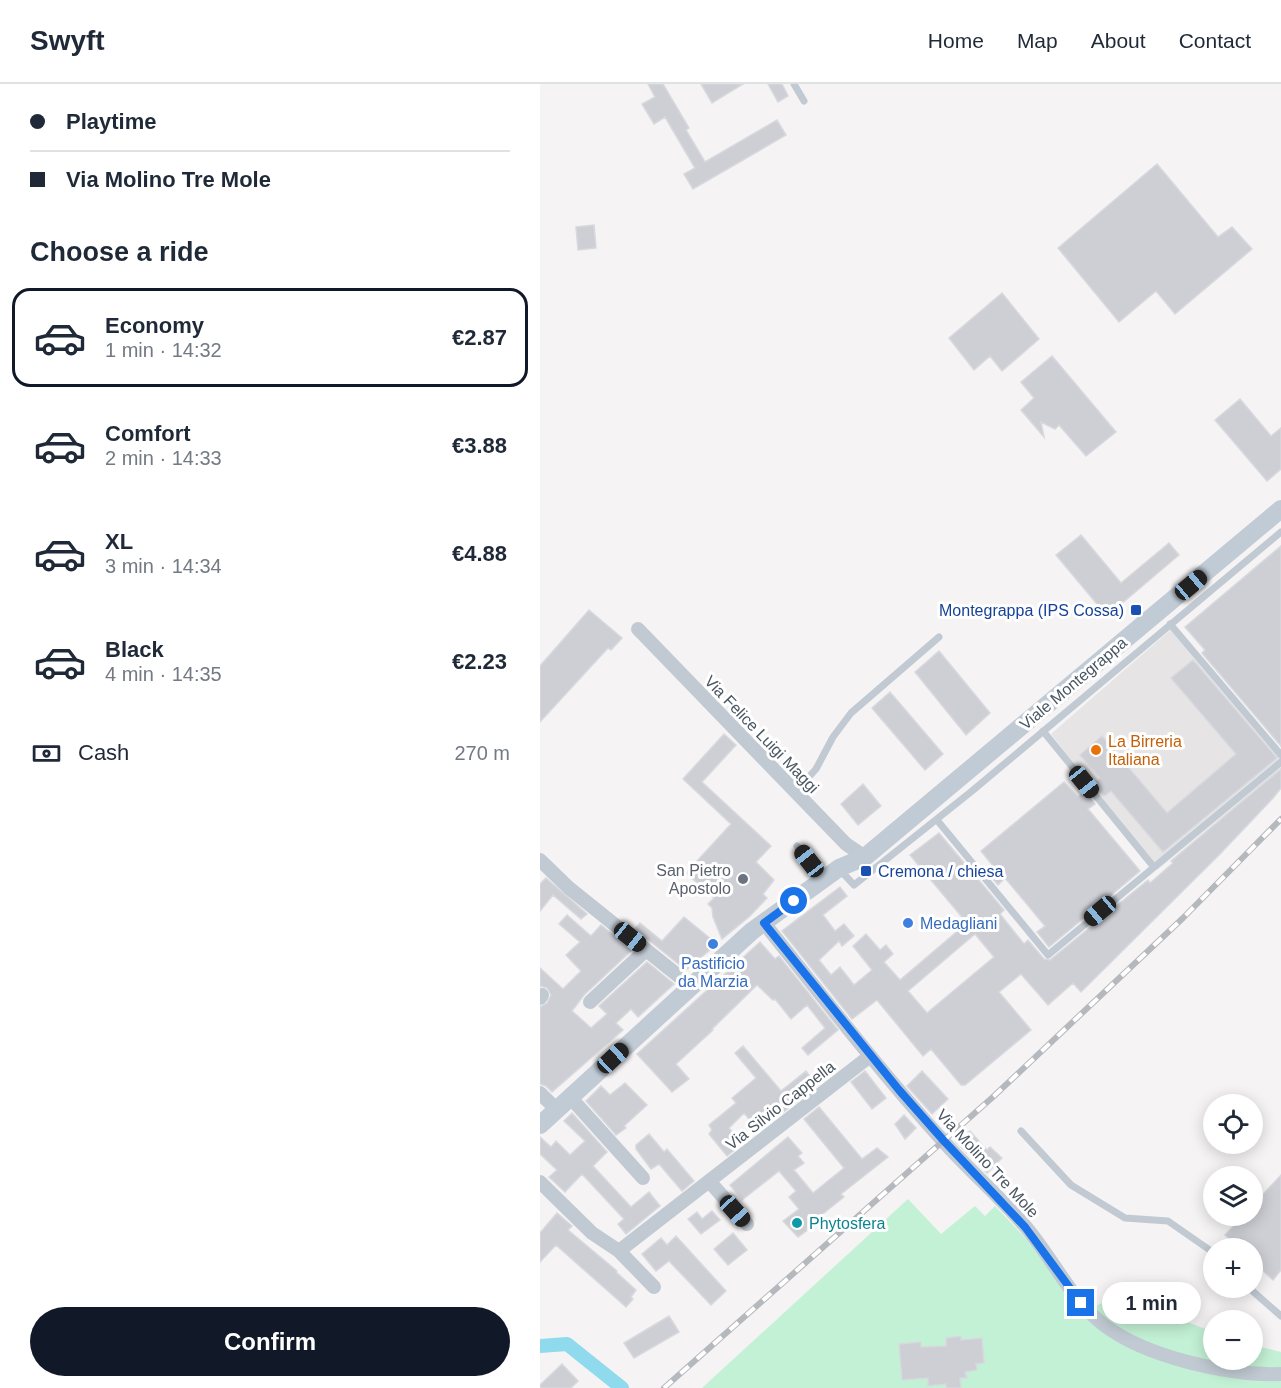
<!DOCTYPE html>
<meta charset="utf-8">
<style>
:root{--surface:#fff;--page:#f2f2f3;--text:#1f2937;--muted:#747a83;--line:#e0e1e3;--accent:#111827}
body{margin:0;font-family:Arial,sans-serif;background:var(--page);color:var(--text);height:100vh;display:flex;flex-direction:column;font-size:22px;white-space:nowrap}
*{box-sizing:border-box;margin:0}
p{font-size:20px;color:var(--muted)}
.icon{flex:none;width:33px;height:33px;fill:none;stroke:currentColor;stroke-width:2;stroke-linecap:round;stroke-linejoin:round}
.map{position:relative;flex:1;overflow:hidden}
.side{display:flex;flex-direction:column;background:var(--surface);width:540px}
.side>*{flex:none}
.hud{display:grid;align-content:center;height:132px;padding:0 30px;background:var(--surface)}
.controls{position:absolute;left:663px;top:1010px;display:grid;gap:12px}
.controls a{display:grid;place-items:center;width:60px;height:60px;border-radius:50%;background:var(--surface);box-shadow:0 3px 15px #0003;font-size:30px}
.end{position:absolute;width:27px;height:27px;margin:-14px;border:8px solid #1a73e8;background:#fff;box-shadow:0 0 0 3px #fff}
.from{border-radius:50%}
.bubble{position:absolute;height:42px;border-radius:21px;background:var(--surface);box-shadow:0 3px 15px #0003;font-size:20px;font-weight:600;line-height:42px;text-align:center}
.car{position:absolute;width:18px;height:36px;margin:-18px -9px;border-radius:8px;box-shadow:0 0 4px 2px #0007;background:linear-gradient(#222 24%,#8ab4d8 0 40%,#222 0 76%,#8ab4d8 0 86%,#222 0)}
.hud b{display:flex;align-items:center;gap:21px;height:57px;font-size:22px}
.hud b+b{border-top:2px solid var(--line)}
.hud i{width:15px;height:15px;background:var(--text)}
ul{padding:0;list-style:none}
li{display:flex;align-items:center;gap:18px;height:99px;margin:0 12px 9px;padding:0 18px;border:3px solid transparent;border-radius:18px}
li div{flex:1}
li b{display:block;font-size:22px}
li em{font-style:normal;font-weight:600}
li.selected{border-color:var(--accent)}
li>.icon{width:54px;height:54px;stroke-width:1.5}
h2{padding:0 30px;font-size:27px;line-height:72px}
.pay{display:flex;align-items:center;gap:15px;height:66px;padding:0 30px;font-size:22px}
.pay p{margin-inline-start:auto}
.primary-button{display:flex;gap:12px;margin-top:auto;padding:12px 30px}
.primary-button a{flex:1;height:69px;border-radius:36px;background:var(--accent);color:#fff;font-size:24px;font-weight:600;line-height:69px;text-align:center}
header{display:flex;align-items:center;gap:36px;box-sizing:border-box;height:84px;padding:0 30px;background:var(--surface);border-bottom:2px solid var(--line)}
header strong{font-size:28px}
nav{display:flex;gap:33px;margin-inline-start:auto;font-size:21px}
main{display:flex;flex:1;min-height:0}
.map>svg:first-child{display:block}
.education{fill:#e6e4e5}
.green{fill:#c3f1d5}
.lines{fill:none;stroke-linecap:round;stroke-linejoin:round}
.canal{stroke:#90daee;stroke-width:14}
.building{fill:#cdcfd5;stroke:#d7d9de;stroke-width:1.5;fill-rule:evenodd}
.lane{stroke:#c1cad2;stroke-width:7}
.street{stroke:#c1cad2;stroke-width:14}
.secondary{stroke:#c1cbd6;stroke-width:18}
.rail-casing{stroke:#b5b8bd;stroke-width:6}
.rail{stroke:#fff;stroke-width:4;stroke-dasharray:11;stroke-linecap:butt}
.route{stroke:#1a73e8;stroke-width:8}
.transit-dot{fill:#1a4fb4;stroke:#fff;stroke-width:2}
.food-dot{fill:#e8710a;stroke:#fff;stroke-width:2}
.worship-dot{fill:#6b7280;stroke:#fff;stroke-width:2}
.shop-dot{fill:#3f7fe0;stroke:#fff;stroke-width:2}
.culture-dot{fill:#0f9aa8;stroke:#fff;stroke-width:2}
.labels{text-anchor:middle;stroke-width:6;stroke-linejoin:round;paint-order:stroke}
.transit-label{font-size:16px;fill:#164399;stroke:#fff;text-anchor:end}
.street-label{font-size:16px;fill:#4a5661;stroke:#fff}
.food-label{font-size:16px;fill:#c56008;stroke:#fff;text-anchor:start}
.worship-label{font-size:16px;fill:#5b616d;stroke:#fff;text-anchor:end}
.shop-label{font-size:16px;fill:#366cbe;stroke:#fff;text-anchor:start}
.culture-label{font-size:16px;fill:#0d838f;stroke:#fff;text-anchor:start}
</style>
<header>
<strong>Swyft</strong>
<nav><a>Home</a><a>Map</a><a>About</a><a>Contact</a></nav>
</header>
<main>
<section class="side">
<div class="hud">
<b><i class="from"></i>Playtime</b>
<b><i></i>Via Molino Tre Mole</b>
</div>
<h2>Choose a ride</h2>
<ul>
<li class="selected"><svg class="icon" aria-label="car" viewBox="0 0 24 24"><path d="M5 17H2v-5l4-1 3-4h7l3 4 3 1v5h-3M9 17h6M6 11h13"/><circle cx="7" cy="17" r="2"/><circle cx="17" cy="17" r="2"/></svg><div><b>Economy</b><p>1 min · 14:32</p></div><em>€2.87</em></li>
<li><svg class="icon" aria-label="car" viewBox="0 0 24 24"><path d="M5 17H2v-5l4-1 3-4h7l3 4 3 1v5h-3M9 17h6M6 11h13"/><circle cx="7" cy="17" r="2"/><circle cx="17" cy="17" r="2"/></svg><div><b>Comfort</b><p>2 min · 14:33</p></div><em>€3.88</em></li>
<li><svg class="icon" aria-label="car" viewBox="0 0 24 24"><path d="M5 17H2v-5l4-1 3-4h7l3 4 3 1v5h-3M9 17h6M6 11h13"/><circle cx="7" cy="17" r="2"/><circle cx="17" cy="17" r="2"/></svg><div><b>XL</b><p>3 min · 14:34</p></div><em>€4.88</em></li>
<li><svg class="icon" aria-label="car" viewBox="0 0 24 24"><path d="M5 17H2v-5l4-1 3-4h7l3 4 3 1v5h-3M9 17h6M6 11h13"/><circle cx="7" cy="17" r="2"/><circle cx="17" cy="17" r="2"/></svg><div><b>Black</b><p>4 min · 14:35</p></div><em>€2.23</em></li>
</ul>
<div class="pay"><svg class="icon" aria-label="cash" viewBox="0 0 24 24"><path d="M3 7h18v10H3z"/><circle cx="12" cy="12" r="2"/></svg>Cash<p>270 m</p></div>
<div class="primary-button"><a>Confirm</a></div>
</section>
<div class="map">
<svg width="741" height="1304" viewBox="0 0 741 1304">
<rect width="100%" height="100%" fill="#f5f3f3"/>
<path class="education" d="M635,542L741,667V685L617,786L511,650Z"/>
<path class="green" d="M368,1115L401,1150L435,1122L445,1132L455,1122L499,1168L543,1228L579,1211L673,1248L674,1275H712L713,1261L741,1268V1304H162Z"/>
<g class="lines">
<path class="canal" d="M0,1262L27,1260L82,1304"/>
</g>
<path class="building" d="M108,0H123L149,44L146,46L165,78L237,36L246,51L153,105L144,90L155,84L125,33L114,40L102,20L115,13Z
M161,0H203L172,19Z
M228,0H242L248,12L238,18Z
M617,80L678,153L692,143L712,165L635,230L616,207L579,238L518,164Z
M54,141L56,164L38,166L36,143Z
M462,209L499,255L462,287L450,272L434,286L409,254Z
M512,272L576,348L546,372L519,341L515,345L501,338L504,353L481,326L494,314L481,298Z
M700,315L731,352L741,344V385L727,397L675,336Z
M541,451L581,499L629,459L639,471L567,532L516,471Z
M741,462V662L662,569L665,566L645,543Z
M49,526L82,554L71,566L68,564L0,638V582Z
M399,567L450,629L426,651L375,588Z
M653,576L737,674L623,768L571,707L564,712L553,700L560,694L540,671L562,652L627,729L696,670L631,594Z
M350,608L403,670L385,686L332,624Z
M184,650L196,661L162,698L231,762L216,778L234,796L223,810L227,814L210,832L182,855L173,833L172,824L168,820L174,814L146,789L191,740L143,695Z
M741,685V704L733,714L681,769L541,908L533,899L508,921L481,890L459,908L491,946L425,1001H421L391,965L383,972L337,916L312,935L242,847L300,803L307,812L283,831L295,847L304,840L314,852L302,862L299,857L279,876L291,891L300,883L314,901L332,886L313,862L326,850L340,866L346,861L353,870L344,878L360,896L427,839L370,771L399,749L464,826L460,830L484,860L488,856L504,875L510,876L608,796L610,799L633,779L631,777ZM435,850L454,873L387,929L368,907Z
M524,698L538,713L545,707L555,720L548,725L600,787L509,863L497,848L505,842L465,794L458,801L447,788L454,783L441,767Z
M323,700L341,722L318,741L301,720Z
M6,794L47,830L41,835L13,811L0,827V800Z
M27,831L51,852L61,841L92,866L44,911L32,927L51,944L67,930L59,922L107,878L134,900L98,933L91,925L76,939L83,946L12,1008L6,1002L0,1000V923L7,919L11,911L7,904L0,902V884L23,905L41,887L26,871L40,858L19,840Z
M144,833L177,860L146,886L95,845L100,839L122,857Z
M220,858L235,875L239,872L298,946L268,971L262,964L285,944L267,921L251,935L235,915L233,916L217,901L172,945L173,946L136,980L149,995L132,1008L97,970Z
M203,962L241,1007L266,987L277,1002L219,1047L204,1029L189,1044L202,1060L187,1072L169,1050L172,1046L169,1041L196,1019L192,1014L216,994L195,969Z
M325,987L346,1014L332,1025L311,998Z
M382,987L408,1015L392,1030L367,1002Z
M85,999L107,1021L84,1042L86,1044L76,1051L46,1017L61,1002L70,1011Z
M279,1023L322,1075L337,1064L348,1073L301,1110L304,1113L270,1140L273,1142L258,1153L243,1137L259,1125L249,1113L256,1107L239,1087L202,1116L190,1101L248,1053L262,1069L258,1072L264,1079L254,1086L273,1109L304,1084L264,1035Z
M32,1029L67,1068L53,1082L91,1123L109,1108L120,1122L86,1150L78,1140L84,1135L42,1090L25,1108L9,1093L17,1086L0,1070V1053L11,1063L16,1057L30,1071L45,1057L24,1037Z
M364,1031L376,1044L365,1055L355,1040Z
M430,1047L447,1066L450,1063L462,1074L447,1089L416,1058Z
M109,1050L124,1068L127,1065L154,1097L142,1107L119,1080L111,1085L96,1065V1061Z
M741,1091V1186L733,1196L712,1177V1164H699L685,1151L704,1131H712V1122Z
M172,1127L180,1136L161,1150L148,1135L157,1128L162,1135Z
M17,1129L32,1142L28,1146L77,1187L76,1188L96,1206L91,1213L93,1215L86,1223L16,1161L0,1178V1149Z
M193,1149L207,1166L188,1181L174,1165Z
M136,1152L186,1207L171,1221L129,1177L116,1187L102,1170L121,1154L127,1161Z
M129,1232L139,1248L94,1274L84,1259Z
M421,1252V1256L442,1254L444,1279L436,1280L437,1286L425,1288L427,1294H420L421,1304H406V1300L388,1302V1294L362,1296L359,1260L381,1258V1263L406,1262V1254Z
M22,1280L38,1297L31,1304H0V1301Z"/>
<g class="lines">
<path class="lane" d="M254,0L264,17
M630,540L741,671
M503,647L613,782
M249,702L267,695L276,685L293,653L311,629L399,553
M397,736L508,871L741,678
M257,762L282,793
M300,786L314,801L432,707L741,448
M481,1047L531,1101L585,1134L628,1137L674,1169
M708,1203L741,1232"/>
<path class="street" d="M98,545L306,760L325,773
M0,776L29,804L151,902
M224,839C282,912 340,987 403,1057C429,1086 459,1112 485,1142C512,1173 531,1216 564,1241C606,1273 689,1292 741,1290
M0,914L2,911
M50,918L106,866
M0,1009L17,1026
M30,1013L103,1094
M169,1097L207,1140
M0,1098L52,1149L79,1167L330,972
M79,1167L114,1203"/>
<path class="secondary" d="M0,1041L212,847L299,784L325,773L741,425"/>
<defs>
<path id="rail" d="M124,1304L454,1012L643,834L741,735"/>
</defs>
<use href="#rail" class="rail-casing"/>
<use href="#rail" class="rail"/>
</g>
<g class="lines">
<path class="route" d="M254,817L224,839L359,1006L404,1057L485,1143L541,1219"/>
</g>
<g class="transit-dot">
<rect x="590" y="520" width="12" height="12" rx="3"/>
<rect x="320" y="781" width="12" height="12" rx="3"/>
</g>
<circle class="food-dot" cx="556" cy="666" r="6"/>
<circle class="worship-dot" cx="203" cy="795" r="6"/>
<g class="shop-dot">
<circle cx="368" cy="839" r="6"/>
<circle cx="173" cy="860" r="6"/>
</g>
<circle class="culture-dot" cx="257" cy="1139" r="6"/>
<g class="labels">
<g class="transit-label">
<text x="584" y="532">Montegrappa (IPS Cossa)</text>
<text x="338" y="793" text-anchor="start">Cremona / chiesa</text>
</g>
<g class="street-label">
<text transform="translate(533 599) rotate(-40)" y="6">Viale Montegrappa</text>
<text transform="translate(222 650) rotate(46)" y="6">Via Felice Luigi Maggi</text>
<text transform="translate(240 1021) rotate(-38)" y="6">Via Silvio Cappella</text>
<text transform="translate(448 1079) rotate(47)" y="6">Via Molino Tre Mole</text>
</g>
<g class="food-label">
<text x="568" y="663">La Birreria<tspan x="568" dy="18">Italiana</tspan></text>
</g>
<g class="worship-label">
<text x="191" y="792">San Pietro<tspan x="191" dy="18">Apostolo</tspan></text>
</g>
<g class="shop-label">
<text x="380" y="845">Medagliani</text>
<text x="173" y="885" text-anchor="middle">Pastificio<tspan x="173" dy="18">da Marzia</tspan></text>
</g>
<g class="culture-label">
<text x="269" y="1145">Phytosfera</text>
</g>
</g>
</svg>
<div class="controls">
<a><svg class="icon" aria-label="locate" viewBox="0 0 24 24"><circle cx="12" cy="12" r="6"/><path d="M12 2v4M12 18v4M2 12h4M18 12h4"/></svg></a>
<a><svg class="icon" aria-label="layers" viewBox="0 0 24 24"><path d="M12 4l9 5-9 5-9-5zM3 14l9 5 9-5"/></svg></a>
<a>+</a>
<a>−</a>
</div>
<i class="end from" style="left:254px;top:817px"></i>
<i class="end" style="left:541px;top:1219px"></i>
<div class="bubble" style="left:562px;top:1198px;width:99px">1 min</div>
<i class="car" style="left:651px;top:501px;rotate:50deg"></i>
<i class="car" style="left:544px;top:698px;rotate:141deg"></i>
<i class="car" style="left:269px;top:777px;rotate:322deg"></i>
<i class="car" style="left:560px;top:827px;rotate:230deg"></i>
<i class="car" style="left:90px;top:853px;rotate:129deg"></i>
<i class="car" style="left:73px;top:974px;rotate:47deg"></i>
<i class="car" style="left:195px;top:1127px;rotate:138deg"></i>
</div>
</main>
